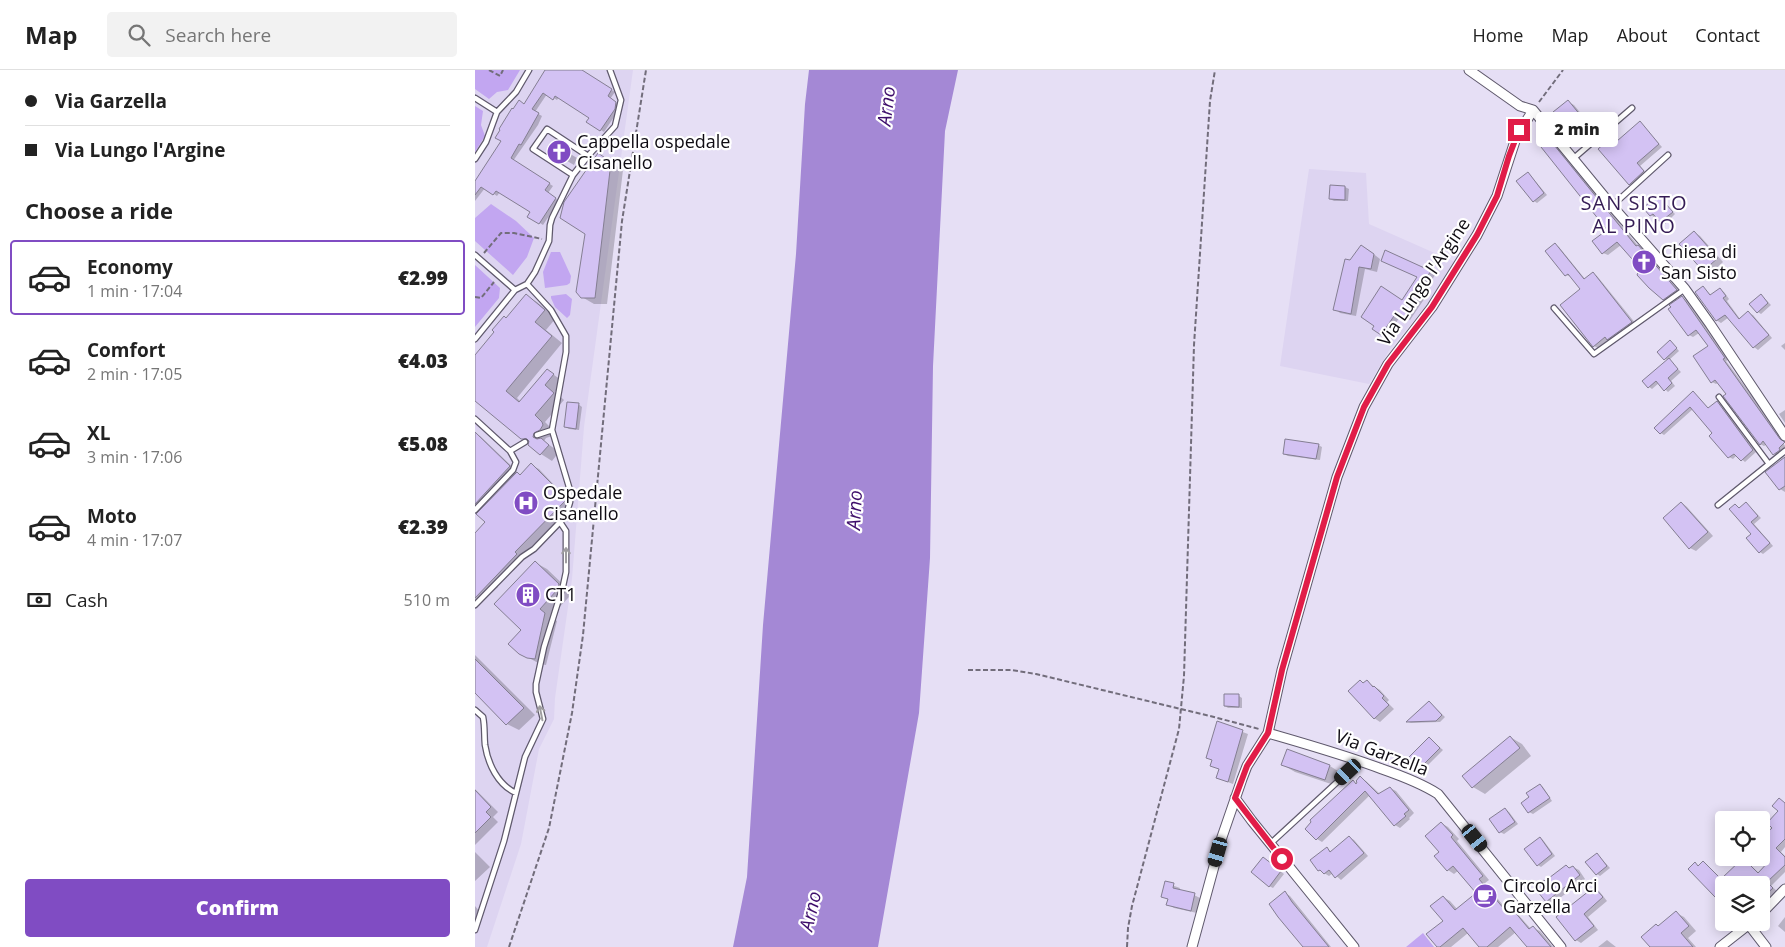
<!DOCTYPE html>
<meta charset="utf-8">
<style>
:root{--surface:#fff;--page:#f2f2f2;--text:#222;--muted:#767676;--line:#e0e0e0;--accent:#804cc3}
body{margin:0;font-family:"Open Sans",sans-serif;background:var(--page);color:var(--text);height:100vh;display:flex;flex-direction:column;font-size:19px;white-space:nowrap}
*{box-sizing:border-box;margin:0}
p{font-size:16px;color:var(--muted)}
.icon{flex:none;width:28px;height:28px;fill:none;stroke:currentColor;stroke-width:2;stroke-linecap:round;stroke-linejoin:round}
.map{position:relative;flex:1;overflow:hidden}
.side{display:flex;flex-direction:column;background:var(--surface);width:475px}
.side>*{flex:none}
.guide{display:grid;align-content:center;height:110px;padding:0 25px;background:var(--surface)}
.tools{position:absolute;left:1240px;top:741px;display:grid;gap:10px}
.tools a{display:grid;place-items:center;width:55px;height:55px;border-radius:5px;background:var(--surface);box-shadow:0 2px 12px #0003;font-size:25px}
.end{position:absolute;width:22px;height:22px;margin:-11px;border:6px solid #e11d48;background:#fff;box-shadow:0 0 0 2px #fff}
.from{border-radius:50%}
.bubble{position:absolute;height:35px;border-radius:5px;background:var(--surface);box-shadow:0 2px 12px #0003;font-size:16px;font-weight:800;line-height:35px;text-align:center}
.car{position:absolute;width:15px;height:30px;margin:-15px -8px;border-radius:6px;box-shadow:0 0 4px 1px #0007;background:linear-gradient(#222 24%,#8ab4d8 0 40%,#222 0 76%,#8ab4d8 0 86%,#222 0)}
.guide b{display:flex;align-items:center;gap:18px;height:48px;font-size:19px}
.guide b+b{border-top:1px solid var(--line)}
.guide i{width:12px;height:12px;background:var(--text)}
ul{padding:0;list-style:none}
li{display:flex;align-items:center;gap:15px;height:75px;margin:0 10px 8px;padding:0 15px;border:2px solid transparent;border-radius:5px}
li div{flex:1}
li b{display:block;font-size:19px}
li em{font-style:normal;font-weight:800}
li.selected{border-color:var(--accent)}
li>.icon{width:45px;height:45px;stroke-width:1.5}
h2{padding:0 25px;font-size:22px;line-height:60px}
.pay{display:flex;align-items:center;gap:12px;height:55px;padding:0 25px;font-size:19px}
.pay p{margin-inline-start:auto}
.primary-button{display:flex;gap:10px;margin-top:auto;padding:10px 25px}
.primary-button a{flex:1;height:58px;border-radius:5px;background:var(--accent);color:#fff;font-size:20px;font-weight:800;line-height:58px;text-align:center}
header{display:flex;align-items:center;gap:30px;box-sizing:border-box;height:70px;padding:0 25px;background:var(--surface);border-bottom:1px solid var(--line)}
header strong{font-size:24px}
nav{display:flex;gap:28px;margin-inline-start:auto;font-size:18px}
.search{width:350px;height:45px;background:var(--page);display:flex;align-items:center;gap:12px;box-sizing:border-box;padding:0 18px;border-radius:5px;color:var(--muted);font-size:19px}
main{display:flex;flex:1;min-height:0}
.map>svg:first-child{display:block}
.built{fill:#ddd4f1}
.green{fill:#c2a6f1}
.water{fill:#a488d5}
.shadow{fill:#0003}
.building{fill:#d3c2f3;stroke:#847e92}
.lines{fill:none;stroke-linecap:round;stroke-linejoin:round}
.service-casing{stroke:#5f596c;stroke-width:7}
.minor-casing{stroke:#5f596c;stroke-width:11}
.path{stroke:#726d7b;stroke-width:2;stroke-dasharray:5 2.5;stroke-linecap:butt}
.service{stroke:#fff;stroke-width:4.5}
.minor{stroke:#fff;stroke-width:9}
.oneway{stroke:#9f9da0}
.route{stroke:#e11d48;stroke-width:6}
.labels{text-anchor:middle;stroke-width:4.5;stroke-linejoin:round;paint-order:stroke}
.poi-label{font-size:18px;fill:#0e0b12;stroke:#fff;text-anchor:start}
.street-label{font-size:18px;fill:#0e0b12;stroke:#fff}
.water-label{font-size:19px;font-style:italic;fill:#3e0e6b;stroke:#fff}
.quarter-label{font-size:20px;letter-spacing:1px;fill:#351c55;stroke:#fff}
</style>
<header>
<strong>Map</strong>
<div class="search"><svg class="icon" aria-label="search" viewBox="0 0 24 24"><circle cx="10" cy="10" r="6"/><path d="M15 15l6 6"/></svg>Search here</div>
<nav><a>Home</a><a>Map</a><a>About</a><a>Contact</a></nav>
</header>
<main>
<section class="side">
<div class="guide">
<b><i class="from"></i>Via Garzella</b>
<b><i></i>Via Lungo l'Argine</b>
</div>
<h2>Choose a ride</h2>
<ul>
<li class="selected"><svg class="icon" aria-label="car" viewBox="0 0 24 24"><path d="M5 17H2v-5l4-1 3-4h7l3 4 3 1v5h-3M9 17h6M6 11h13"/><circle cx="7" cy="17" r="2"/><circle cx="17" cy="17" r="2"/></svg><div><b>Economy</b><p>1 min · 17:04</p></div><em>€2.99</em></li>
<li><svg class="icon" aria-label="car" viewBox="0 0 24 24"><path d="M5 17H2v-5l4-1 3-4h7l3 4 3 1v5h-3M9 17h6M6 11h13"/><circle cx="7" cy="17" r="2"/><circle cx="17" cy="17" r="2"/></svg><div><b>Comfort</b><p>2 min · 17:05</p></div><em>€4.03</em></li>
<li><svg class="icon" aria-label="car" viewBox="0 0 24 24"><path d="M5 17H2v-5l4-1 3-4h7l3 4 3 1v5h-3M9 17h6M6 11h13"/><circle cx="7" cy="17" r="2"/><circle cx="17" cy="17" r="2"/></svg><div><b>XL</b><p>3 min · 17:06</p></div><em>€5.08</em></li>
<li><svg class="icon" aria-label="car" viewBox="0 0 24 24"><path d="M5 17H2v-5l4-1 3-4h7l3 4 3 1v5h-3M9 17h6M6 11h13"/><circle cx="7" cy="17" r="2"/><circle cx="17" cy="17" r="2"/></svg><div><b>Moto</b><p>4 min · 17:07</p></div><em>€2.39</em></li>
</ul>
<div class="pay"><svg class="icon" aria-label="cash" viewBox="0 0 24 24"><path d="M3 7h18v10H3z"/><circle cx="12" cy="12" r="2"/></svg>Cash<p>510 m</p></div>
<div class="primary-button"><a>Confirm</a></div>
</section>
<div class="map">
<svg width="1310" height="877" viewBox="0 0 1310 877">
<rect width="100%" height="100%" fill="#e6dff5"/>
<path class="built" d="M0,0H158L109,357L97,509L80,628L79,649L64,679L46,774L12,877H0Z
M834,99L891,103L894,154L980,192L951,236L915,279L894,314L805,296Z"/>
<path class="green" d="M0,0H45L33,20L22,22L14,29L0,19Z
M0,36L8,41L6,55L10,66L0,82Z
M16,134L41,151L59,168L52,187L38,205L0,171V148Z
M76,182H85L96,206L95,213L92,215L70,218L68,202Z
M0,195L25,218L24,228L0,257Z
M91,224L97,229L95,245L92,248L80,237L76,228V226Z
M948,863L959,877H931Z"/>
<path class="water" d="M334,0H483L470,61L458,296L455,488L444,643L403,877H258L272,807L288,555L321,184L330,34Z"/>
<path class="shadow" d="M72,0H104L140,22L135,29L144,35L143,41L129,62L113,52L115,48L84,27L82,30L72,24L60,42L67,46L63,55L38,91L78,116L73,123L84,131L68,155L54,146L56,141L25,122L22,126L10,118L0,131V114Z
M1093,32L1099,35L1120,61L1106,71L1101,68Z
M1165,53L1187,77L1165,96L1172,104L1158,116L1154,114L1138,68L1143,72Z
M1075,72L1080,74L1164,177L1168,179L1206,223L1193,232L1188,229L1166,198L1146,175L1133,185L1128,183L1134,160Z
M79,74L102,88L99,95L75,81Z
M135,92L148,100L132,234H119L107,227Z
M1053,104L1056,106L1072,125L1062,133L1059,131Z
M856,116L870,117L874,119L873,131H859L855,129Z
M1183,127L1200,144L1190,154L1181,145L1179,147L1176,145Z
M1219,162L1225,166L1248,192L1235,204L1229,200L1206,174Z
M1080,175L1084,177L1110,209L1118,204L1122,206L1161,254L1137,271L1134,270L1123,278L1119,276L1106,220L1097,207L1091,205L1072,181Z
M892,179L905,189L902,202L890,199L881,246L865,243L860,239L875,192Z
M911,182L960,205L951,219L954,222L935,250L926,245L912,267L898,258L927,231L943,207Z
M1228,218L1237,226L1245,220L1249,222L1254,229L1252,231L1265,249L1273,243L1278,245L1297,268L1283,280L1279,277L1254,247L1246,253L1241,250Z
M1286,225L1296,235L1286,244L1283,242Z
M51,226L62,232L81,248L71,260L87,273L42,328L46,332L72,300L89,312L80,322L89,330L70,352L78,360L77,366L71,368L69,371L84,382L77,391L66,384L54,374L55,373L47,368L0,329V287Z
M1207,227L1211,230L1234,261L1253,290L1251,291L1277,326L1310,376V379L1303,386L1299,384L1292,374L1289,376L1285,374L1244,312L1241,314L1237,312L1234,277L1224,263L1218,267L1214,265Z
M1310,273V280L1306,276Z
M1198,274L1204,281L1194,290L1206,302L1196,311L1200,316L1193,322L1184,313L1177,319L1168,312L1193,290L1190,289Z
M1218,323L1234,339L1242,332L1245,334L1281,382L1270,392L1262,385L1258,389L1254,387L1239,363L1218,339L1189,365L1186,363Z
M103,334L107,337L104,360L94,359L91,357Z
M1310,340V353L1304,344Z
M0,363L5,366L42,401L40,403L46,406L56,395L64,399L98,435L46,487L49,489L22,516L23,517L0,538V465L12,452L2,442L0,444Z
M843,375L847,377L845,390L813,386L809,384Z
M1310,388V422L1305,419Z
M1207,433L1212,437L1238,466L1221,481L1215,478Z
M1271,433L1286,448L1279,454L1298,476L1288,484L1285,482L1277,464L1260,435L1265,439Z
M61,493L72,499L96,522L94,527L76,546L82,551L71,595L65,594L45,583Z
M0,585L60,645L44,660L32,654L0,621Z
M885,611L889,614L892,612L905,620L914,630L912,632L919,639L905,652L899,648Z
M764,626L767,628V638H753L750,636Z
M954,632L970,647L965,652L936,653L933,652Z
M743,653L773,664L758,714L742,708L745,699Z
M1035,667L1047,674L1056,686L1010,724L998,717L989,706Z
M954,668L968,680L948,700L934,688Z
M808,695L855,696L866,703L862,716L820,702Z
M886,708L891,711L905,724L915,718L921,721L939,743L934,748L935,749L925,758L920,755L895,725L847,772L842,769L878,711L882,714Z
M1065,715L1068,717L1077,731L1058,744L1054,742L1056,727Z
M0,719L23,742L18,747L23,752L0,775Z
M1310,733V777L1306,782L1310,786V802L1296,816L1302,821L1292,832L1286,828V815H1249V826L1246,829L1241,826L1214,799L1220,794L1225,796L1228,793L1247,809L1268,789L1284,803L1297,790L1299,758Z
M1030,739L1034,742L1043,754L1029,764L1025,762L1016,749Z
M966,753L973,757L984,769L982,771L1014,810L1010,813L1031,839L1034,837L1040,841L1056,859L1058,858L1065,861L1078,877H1053L1041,862L1023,877H1006L993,863L976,877H964L970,851L968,827L975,831L983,840L1003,823L984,800L979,804L973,800L966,783Z
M874,767L879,770L893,786L866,810L858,803L854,806L844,800L852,779L857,782Z
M1065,768L1068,770L1080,786L1066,797L1063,795Z
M0,782L15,797L0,811Z
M1122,784L1135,798L1125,806L1122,804Z
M792,790L809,804L798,818L794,816Z
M1098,797L1104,800L1110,809L1077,834L1071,831V812Z
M691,813L705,818L704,821L719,825L725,828L722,843L699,838L693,834L694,830L687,826Z
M1119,818L1124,821L1132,831L1113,847L1123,860L1106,873L1101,870L1083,847Z
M810,823L815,826L856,877H830Z
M0,836L6,843L0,849Z
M1201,843L1209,847L1221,861L1213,868L1221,877H1177L1184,857Z
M1310,847V862L1303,856Z
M1132,870L1141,877H1123Z"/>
<path class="building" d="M70,0H107L137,19L133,26L141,32L140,39L125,61L111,52L114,48L80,26L78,30L68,23L57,39L64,43L46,75L44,74L36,88L75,113L70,120L81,128L64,154L52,147L55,142L21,121L18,125L6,117L0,125V111L26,71L20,68L25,60L24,59L37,38L38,39L44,30L49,34Z
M1093,30L1115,57L1100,69L1078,42Z
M1165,51L1184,74L1162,93L1169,101L1154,115L1123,79L1138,66L1142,71Z
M1075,70L1161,176L1163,175L1202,220L1188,230L1174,218L1162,205L1165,198L1142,172L1127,184L1117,171L1132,160L1066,77Z
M78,72L95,83L90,91L73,81Z
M123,83L136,92L120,228H106L101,222L110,164L85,148L89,132Z
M1053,102L1069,123L1058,132L1041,111Z
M855,115L870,116V130L854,129Z
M1183,125L1198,142L1185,152L1178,144L1175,146L1168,138Z
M1219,161L1243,188L1228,201L1204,174Z
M1080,173L1109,209L1118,202L1157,252L1132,270L1130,267L1118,277L1085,235L1105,219L1093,204L1090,206L1070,181Z
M886,175L899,184L896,199L884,197L876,244L858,240L870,189L875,190Z
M910,180L956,201L946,215L950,218L930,249L921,243L906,265L897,259L899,256L886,247L906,216L927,230L942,207L906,191Z
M1228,216L1235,225L1245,218L1251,226L1248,228L1264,249L1273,241L1294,265L1278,278L1250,245L1241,251L1220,222Z
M51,224L70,240L60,252L77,266L31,321L44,332L72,299L79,304L70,315L79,323L60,345L67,352L68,355L65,360L59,363L58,367L62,369L66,368L74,375L65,385L53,375L54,371L52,369H46L0,331V285L19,262L17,260L29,246L31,248Z
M1286,224L1293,233L1282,243L1274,234Z
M1207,226L1250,288L1248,289L1305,369L1310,372L1304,378L1305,380L1298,385L1288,371L1285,375L1248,326L1251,324L1240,310L1236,313L1218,286L1233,276L1221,260L1213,266L1193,239L1196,237L1194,235Z
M1195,270L1202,278L1189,290L1182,282Z
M1194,288L1203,299L1193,308L1197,313L1189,321L1181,311L1173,318L1167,311Z
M1218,321L1233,338L1242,331L1278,380L1266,391L1259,384L1253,388L1234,366L1237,363L1215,337L1185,364L1179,358Z
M92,332L104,333L101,359L89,357Z
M0,362L35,396L0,434Z
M810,369L844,374L841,389L808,384Z
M1310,387V416L1304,420L1290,402Z
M56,393L91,428V430L40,482L42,484L0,528V463L10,452L1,444L42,402L45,405Z
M1206,432L1233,462L1214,479L1188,448Z
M1271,432L1283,446L1276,452L1295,473L1284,483L1271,468L1276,464L1254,439L1260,434L1264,438Z
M60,491L84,514L82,520L65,539L70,543L60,589L52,588L44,584L33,574L46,560L19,534Z
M0,589L49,638L31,655L0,623Z
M885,610L888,613L892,610L898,617L899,616L909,626L907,628L914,635L899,649L873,621Z
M749,624H764V637L749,636Z
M954,631L967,645L961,651L931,652Z
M742,651L768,660L753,712L741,708L744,699L735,696L737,690L731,688Z
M1035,666L1045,678L997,718L987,706Z
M954,667L965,678L944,699L933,688Z
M812,679L855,695L850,710L806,695Z
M885,706L903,724L915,717L934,740L929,744L931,746L919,756L890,721L841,770L830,759L836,752L835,750L878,710L881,714L882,712L881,711Z
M1065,714L1075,728L1053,743L1046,733L1054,727L1051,723Z
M0,720L16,737L11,742L16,747L0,763Z
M1304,728L1310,733V769L1301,778L1310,787V795L1292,812L1298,818L1286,829V815H1249V819L1240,827L1213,799L1220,792L1223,796L1228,791L1246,809L1268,788L1283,803L1295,790L1286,782V768L1297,758L1292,753L1303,741L1297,736Z
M1030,738L1040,752L1024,763L1014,749Z
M966,752L978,765L976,767L1008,806L1004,809L1029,839L1034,835L1054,859L1058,856L1076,877H1052L1035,857L1012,877H1004L988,858L965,877H962L951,864L968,851L955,836L968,826L980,840L1001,823L978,796L972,801L959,786L964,782L950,766Z
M874,766L889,783L860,808L854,800L849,804L845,800L843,801L835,790L852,777L855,782Z
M1065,767L1077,784L1062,796L1049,779Z
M1122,783L1132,796L1121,805L1110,792Z
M788,787L806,801L794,817L776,802Z
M1091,795L1094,798L1098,796L1105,805L1071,832L1059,817L1069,810L1070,811Z
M690,811L699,813L698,818L720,823L716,841L691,835L693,829L686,827Z
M1119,817L1128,827L1109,844L1119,856L1100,871L1081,847Z
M810,821L817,832L854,877H828L803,847L794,834Z
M1201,841L1214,856L1206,863L1218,877H1175L1166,867L1181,854L1183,856Z"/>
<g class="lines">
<defs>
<path id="service" d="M0,28L22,42
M1099,88L1157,38
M0,89L11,72L22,42L41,22L54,0
M98,105L113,86
M1137,136L1193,85
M0,185L40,220
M1079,238L1119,284L1210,219
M0,269L40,220L52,214L60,202L74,171L75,155L77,148L98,105L58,79L72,59L113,86L140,56L146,30L135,0
M1244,327L1294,394
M0,349L35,381L41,392L38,400L0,440
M62,365L77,360
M35,381L50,372
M1243,435L1310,381
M0,535L47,487L59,479L85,452L91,445L95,432L94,417L77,360L91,282V266L76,240L52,214
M0,640L8,647C10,657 9,665 10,675C13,694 23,715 41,723
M795,774L885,691
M0,860L29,771L50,687L68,649L61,622V614L69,577L88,516L91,502V461L85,452"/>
<path id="minor" d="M994,0L1045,36L1058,40L1137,136L1210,219L1235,254L1310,366
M793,663C831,674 870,685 907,699C927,706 946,713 963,724L1086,877
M760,728L777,751L879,877
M1286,844L1310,819
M1274,855L1291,877
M717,877L747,767L767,709L772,696L793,663L807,600L862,407L889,337L913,294L957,237L1002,165L1022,126L1041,68L1058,40
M1245,877L1277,852"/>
</defs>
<use href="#service" class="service-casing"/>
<use href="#minor" class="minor-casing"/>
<path class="path" d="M14,0L25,6L28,0
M1064,32L1088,0
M9,183L26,163H39L67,169
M0,227L6,228L19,212
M493,600H537L561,604L739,647L784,659
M34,877L74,758L97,643L108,565L147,151L171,0
M652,877L653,858L657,836L704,659L709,606L719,275L735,31L740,0"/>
<use href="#service" class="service"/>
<use href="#minor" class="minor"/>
</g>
<defs><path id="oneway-shaft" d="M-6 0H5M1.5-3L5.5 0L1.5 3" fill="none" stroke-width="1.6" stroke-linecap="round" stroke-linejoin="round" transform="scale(1.25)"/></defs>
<g class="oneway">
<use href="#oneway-shaft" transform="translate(91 485) rotate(-90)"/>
<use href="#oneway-shaft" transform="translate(66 643) rotate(-101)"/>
</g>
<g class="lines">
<path class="route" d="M807,789L760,728L772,696L793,663L807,600L862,407L889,337L913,294L957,237L1002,165L1022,126L1034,86L1044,60"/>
</g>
<defs>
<symbol id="church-disc" viewBox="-11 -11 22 22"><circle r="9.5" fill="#804cc3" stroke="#fff"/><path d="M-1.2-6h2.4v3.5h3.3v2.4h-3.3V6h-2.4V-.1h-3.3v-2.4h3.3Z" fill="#fff"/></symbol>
<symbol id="hospital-disc" viewBox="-11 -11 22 22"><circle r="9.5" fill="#804cc3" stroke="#fff"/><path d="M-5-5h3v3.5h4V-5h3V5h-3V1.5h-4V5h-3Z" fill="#fff"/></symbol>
<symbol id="building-disc" viewBox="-11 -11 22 22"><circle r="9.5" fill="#804cc3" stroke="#fff"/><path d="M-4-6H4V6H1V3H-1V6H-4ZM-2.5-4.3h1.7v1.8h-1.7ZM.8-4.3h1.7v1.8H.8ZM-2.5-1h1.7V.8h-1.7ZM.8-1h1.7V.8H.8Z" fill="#fff"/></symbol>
<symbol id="cafe-disc" viewBox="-11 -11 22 22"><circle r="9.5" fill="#804cc3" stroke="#fff"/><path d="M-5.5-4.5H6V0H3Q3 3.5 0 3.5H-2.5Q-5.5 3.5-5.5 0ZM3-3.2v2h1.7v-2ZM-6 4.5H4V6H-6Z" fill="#fff"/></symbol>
</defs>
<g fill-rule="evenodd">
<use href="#church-disc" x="70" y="68" width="28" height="28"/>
<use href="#church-disc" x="1155" y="178" width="28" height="28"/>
<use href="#hospital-disc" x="37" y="419" width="28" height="28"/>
<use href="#building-disc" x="39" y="511" width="28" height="28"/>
<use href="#cafe-disc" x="996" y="812" width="28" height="28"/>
</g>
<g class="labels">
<g class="poi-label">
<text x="102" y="78">Cappella ospedale<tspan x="102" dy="21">Cisanello</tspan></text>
<text x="1186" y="188">Chiesa di<tspan x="1186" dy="21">San Sisto</tspan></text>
<text x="68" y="429">Ospedale<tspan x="68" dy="21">Cisanello</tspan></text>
<text x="70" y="531">CT1</text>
<text x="1028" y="822">Circolo Arci<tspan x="1028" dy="21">Garzella</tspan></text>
</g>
<g class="street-label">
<text transform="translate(949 212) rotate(-56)" y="6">Via Lungo l'Argine</text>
<text transform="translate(907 683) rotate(21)" y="6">Via Garzella</text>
</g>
<g class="water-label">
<text transform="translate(411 36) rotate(-83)" y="7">Arno</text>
<text transform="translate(379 440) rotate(-87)" y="7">Arno</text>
<text transform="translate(335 841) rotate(-77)" y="7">Arno</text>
</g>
<g class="quarter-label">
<text x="1159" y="140">SAN SISTO<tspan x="1159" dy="23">AL PINO</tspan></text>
</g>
</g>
</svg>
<div class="tools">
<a><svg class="icon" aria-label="locate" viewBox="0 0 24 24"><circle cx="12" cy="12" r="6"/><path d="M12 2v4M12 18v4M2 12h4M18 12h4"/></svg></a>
<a><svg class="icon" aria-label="layers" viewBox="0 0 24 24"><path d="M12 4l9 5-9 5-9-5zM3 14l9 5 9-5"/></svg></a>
</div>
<i class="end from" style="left:807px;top:789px"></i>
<i class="end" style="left:1044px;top:60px"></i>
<div class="bubble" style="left:1061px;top:42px;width:82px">2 min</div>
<i class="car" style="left:873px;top:702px;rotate:227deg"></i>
<i class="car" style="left:1000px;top:768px;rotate:141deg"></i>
<i class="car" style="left:743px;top:782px;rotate:196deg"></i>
</div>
</main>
